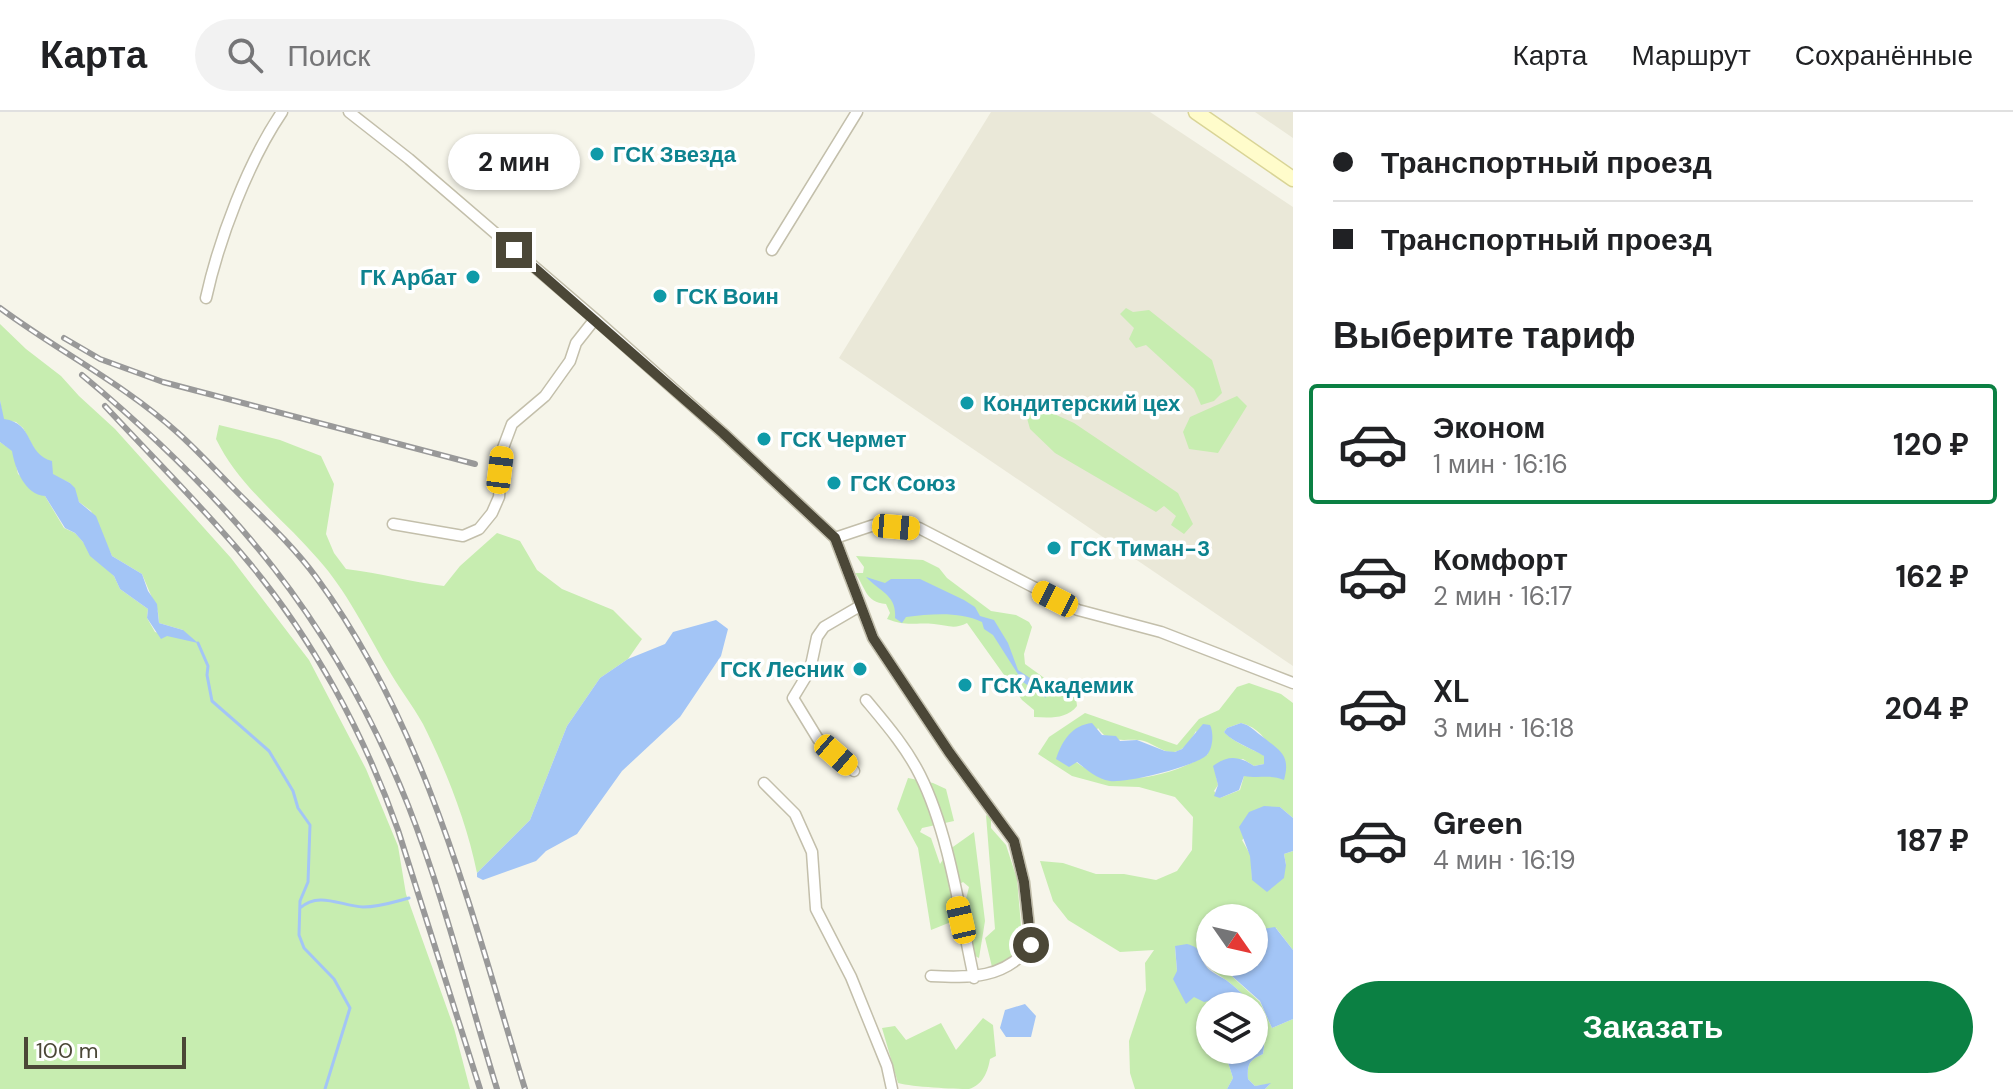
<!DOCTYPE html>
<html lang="ru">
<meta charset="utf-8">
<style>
:root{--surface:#fff;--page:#f2f2f2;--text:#202124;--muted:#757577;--line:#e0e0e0;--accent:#0b8043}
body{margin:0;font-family:"DM Sans",sans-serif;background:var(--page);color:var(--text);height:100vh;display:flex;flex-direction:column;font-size:30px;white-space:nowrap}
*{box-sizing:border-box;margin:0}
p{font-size:26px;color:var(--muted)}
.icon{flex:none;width:44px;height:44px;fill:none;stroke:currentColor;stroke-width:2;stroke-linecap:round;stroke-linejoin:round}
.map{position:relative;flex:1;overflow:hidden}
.drawer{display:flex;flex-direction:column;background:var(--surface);width:720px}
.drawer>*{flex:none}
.guide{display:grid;align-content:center;height:176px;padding:0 40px;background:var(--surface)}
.needle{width:52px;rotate:124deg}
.controls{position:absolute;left:1196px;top:792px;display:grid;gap:16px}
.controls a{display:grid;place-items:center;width:72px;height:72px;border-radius:50%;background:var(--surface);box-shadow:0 2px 6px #0004;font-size:40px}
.scale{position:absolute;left:24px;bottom:20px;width:162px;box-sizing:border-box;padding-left:8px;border:4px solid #4b4737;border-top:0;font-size:22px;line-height:28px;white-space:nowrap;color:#4b4737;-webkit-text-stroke:6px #fff;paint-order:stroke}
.end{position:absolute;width:36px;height:36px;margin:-18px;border:10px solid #4b4737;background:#fff;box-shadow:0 0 0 4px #fff}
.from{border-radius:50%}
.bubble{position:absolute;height:56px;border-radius:28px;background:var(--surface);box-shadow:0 2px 6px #0004;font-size:26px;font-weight:700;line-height:56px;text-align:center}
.car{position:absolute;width:24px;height:48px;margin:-24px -12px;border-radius:10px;box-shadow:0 0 6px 2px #0007;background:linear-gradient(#f5c518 24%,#345 0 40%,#f5c518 0 76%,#345 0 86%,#f5c518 0)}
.guide b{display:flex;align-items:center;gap:28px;height:76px;font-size:30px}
.guide b+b{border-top:2px solid var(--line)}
.guide i{width:20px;height:20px;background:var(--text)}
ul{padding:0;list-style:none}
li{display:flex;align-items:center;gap:24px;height:120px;margin:0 16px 12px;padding:0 24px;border:4px solid transparent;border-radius:8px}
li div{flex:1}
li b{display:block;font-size:30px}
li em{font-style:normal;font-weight:700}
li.current{border-color:var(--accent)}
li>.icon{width:72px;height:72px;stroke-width:1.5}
h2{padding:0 40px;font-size:36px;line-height:96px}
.primary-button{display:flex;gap:16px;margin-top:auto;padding:16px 40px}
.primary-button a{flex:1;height:92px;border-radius:48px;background:var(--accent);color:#fff;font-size:32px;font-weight:700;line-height:92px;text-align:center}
header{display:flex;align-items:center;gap:48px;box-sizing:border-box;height:112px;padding:0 40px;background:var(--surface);border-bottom:2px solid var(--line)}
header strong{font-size:38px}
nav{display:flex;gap:44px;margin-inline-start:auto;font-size:28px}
.search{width:560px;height:72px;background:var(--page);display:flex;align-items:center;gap:20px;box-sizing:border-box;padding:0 28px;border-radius:44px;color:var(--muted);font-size:30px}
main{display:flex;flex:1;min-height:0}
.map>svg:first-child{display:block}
.residential{fill:#eae8d8}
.green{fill:#c7edb0;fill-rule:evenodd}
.water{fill:#a3c5f6}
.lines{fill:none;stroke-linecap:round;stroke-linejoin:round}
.stream{stroke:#a3c5f6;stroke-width:3}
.street-casing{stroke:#c3bfab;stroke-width:13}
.secondary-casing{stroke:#d9d496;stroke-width:17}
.street{stroke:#fff;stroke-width:10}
.secondary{stroke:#fffccb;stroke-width:14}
.rail-casing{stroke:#999;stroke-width:6}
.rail{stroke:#fff;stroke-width:3;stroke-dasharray:9;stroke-linecap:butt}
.route{stroke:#4b4737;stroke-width:10}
.culture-dot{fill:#0f9aa8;stroke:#fff;stroke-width:3}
.labels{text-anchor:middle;stroke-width:7;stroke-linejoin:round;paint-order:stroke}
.culture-label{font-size:22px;font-weight:bold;fill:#0d838f;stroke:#fff;text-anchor:start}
</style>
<header>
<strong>Карта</strong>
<div class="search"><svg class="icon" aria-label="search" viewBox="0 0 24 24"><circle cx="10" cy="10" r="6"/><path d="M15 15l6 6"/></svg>Поиск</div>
<nav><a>Карта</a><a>Маршрут</a><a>Сохранённые</a></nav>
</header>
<main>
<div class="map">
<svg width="1293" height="977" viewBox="0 0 1293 977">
<rect width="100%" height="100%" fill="#f6f5ea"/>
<path class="residential" d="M991,0H1150L1293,95V554L839,246Z
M1255,0H1293V26Z"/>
<path class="green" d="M1126,196L1133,200L1149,198L1212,248L1222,281L1214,289L1201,293L1194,277L1146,233L1136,236L1129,227L1134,216L1120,202Z
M0,212L26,237L61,264L79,284L115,317L231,446L309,548L366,657L398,734L406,782L454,916L470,977H0V330L13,339L18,362L45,384L64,416L75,421L114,464L120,477L148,497L147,506L155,520L175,525L183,518L159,511L158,500L142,462L112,444L91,399L79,390L70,371L53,363L44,347L37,342L23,316L16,310L3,308L0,288Z
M1237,284L1247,294L1218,341L1189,337L1183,320L1190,305Z
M1021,287L1074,311L1178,381L1193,412L1184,422L1171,413L1176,404L1164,394L1156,400L1055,341L1030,317L1025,299L1017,292Z
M219,313L280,328L321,344L334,372L326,422L334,441L346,457C380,461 411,470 444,474L460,454L497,421L520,429L537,458L562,477L613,498L642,527L628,547L600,566L567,614L530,708L477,761C467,711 446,658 423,612C412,592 398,575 387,555C366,519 346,478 318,447C283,406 240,376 216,327Z
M856,444L923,448L939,456L947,466L991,499L1016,503L1029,510L1032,515L1024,542L1025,552L1065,581L1076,586L1077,594C1067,607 1050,606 1034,605V598L1022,588L967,511C954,518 947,513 934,512C914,510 908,515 887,507L890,501L886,492C865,490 866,476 855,461H863L864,455Z
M1249,571L1281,582L1293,591V706L1280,695L1242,728L1251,744L1252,768L1286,753L1284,742L1293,739V838L1276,816L1262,817L1255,812L1254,806L1244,796L1237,800L1234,806H1210V850H1231L1225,858L1260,890L1272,916L1293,907V977H1265L1270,972L1255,974L1248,967C1247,952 1249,948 1263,942C1270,910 1250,886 1226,868C1213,859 1206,856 1202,840L1175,835L1177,859L1194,885L1221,886L1229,894H1210L1209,934L1210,938L1225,941L1233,966L1227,977H1135L1130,961L1129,929L1146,878L1145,851L1154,838L1120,840L1068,808L1053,789L1040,749L1063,751L1096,762H1124L1156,768L1177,759L1192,738L1193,705L1175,685L1139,675L1109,674L1072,664L1038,642L1049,625L1085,601L1177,633L1199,607L1219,598L1237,575ZM1241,611C1268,618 1273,642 1280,666L1276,663L1244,664L1240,678L1220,686L1214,679L1218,673L1214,654L1224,649L1243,647L1254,654L1264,652L1265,644C1252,637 1233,630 1224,620L1227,616ZM1098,616C1109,634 1128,625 1144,629C1154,632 1163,641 1174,640C1184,639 1191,628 1196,619L1208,642C1171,665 1113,679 1076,650Z
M908,666L933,671L946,677L954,709L922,716L920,720L931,726L940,752L950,737L974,720L985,809L979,846L973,843L962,803L969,775L963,770L958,773L956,808L931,818L918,736L897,697Z
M986,703L991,706V716L1006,733L1017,767L1023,837L1010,849L992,855L985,826L995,817Z
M983,906L993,913L996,944L990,947C988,959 983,973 969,977C954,977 913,975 898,971L882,916L895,914L906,928L941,911L956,938Z"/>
<path class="water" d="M0,288L4,307C35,311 25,342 52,349L53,362L70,371L75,376L79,390L96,404L112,444L142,462L148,479L157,492L159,511L183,518L198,531L167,524L161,527L147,506L148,497L120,477L114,464L90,444L83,430L75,421L65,416L45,384C25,383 15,357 12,339L0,330Z
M866,465L885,471L891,467H920L964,488L975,495L980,504L994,508L1008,531L1018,558L1036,570L1045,581L1046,586L1023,570L993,523L984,517L982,510C959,499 931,502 906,505L902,511L895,506C897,483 880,480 866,465Z
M716,508L728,517L721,544L680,605L622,659L577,722L546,739L536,749L483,768L477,765V761L530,708L567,614L600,566L628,547L665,532L673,520Z
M1092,611L1102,623L1116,624L1120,629L1137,628L1165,639L1175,640L1182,637L1203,612L1210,613C1214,621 1213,636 1207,643C1194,655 1127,671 1110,669C1097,667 1087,658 1077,650L1069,655L1056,647C1062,629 1072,613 1092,611Z
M1241,611C1252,614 1254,619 1263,625C1280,639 1291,643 1284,668C1271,662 1259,667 1244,664L1239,678L1220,686L1214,684L1218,673L1213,654C1228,643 1239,644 1254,654L1264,652V644C1253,637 1231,629 1224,620L1227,616Z
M1264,694L1280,695L1293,706V739L1284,742L1286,753L1284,766L1267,780L1252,768L1250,744L1239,715L1249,700Z
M1254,810L1262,817L1275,815L1293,838V907L1272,916L1260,889L1224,857L1231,850H1254V843L1259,842L1267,834L1254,828Z
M1187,832C1203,836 1198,843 1206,854C1210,860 1220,864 1226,868C1252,888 1269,909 1263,942C1249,948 1247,952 1248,967L1255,974L1271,971L1265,977H1227L1233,966L1225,941L1214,938H1254V894H1229L1221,886L1204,890L1194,885L1186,892L1173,867L1177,859L1175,834Z
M1025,892L1036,904L1031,925H1006L1000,916L1005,898Z"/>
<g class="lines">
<path class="stream" d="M198,531L208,554L207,563L212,589L269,639L293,679L298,696L310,713L308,770L300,789L299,823L304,836L334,867L350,896L325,977
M300,796C319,779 341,794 363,795C379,795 394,790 409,786"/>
<defs>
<path id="street" d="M349,0L409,47L595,207L723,321L835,426L873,526L949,640L1014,729L1024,770L1031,833C1005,867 970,866 931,864
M772,138L857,0
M206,186C219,127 248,50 282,0
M393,412L463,424L479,417L492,401L499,385L503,336L512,312L545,284L570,249L576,231L595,207
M835,426L874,413L919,416L1078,498L1161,520L1293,571
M866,588C886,612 906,635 920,663C949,721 960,802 974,866
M854,659L818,627L793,586L810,558L817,525L824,515L860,494
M764,671L795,702L812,740L816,797L851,865L887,954L892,977"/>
<path id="secondary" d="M1196,0L1293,67"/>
</defs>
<use href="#street" class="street-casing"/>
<use href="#secondary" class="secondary-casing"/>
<use href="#street" class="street"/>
<use href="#secondary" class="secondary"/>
<defs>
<path id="rail" d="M0,196C58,239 124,272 178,321C199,340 218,361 238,381C265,408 293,434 316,465C427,616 471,800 525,977
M64,226L100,247L163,270L475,352
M82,263C232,388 335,510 408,693C444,785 468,883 497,977
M105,294C152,345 202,394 246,447C312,525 364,621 398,718L480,977"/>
</defs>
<use href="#rail" class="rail-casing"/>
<use href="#rail" class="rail"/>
</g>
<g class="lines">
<path class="route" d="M514,138L723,321L835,426L873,526L949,640L1014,729L1024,770L1031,833"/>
</g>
<g class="culture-dot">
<circle cx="597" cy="42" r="8"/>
<circle cx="473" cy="165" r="8"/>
<circle cx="660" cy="184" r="8"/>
<circle cx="967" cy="291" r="8"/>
<circle cx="764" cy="327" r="8"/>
<circle cx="834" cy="371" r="8"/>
<circle cx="1054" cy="436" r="8"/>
<circle cx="860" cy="557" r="8"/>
<circle cx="965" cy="573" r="8"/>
</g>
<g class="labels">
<g class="culture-label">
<text x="613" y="50">ГСК Звезда</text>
<text x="457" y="173" text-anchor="end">ГК Арбат</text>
<text x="676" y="192">ГСК Воин</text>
<text x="983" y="299">Кондитерский цех</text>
<text x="780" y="335">ГСК Чермет</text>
<text x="850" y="379">ГСК Союз</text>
<text x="1070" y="444">ГСК Тиман-3</text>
<text x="844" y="565" text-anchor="end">ГСК Лесник</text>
<text x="981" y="581">ГСК Академик</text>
</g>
</g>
</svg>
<div class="controls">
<a><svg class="needle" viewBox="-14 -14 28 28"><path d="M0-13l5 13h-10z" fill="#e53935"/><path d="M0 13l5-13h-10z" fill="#757577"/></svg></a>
<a><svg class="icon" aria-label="layers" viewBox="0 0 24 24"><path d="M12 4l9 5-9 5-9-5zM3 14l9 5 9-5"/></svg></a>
</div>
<div class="scale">100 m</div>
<i class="end from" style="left:1031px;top:833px"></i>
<i class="end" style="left:514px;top:138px"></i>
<div class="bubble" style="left:448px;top:22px;width:132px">2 мин</div>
<i class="car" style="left:500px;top:358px;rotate:7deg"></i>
<i class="car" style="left:896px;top:415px;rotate:95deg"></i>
<i class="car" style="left:1055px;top:487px;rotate:297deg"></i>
<i class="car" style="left:836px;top:643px;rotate:131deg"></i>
<i class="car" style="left:961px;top:808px;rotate:347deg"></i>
</div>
<section class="drawer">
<div class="guide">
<b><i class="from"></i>Транспортный проезд</b>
<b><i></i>Транспортный проезд</b>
</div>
<h2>Выберите тариф</h2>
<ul>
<li class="current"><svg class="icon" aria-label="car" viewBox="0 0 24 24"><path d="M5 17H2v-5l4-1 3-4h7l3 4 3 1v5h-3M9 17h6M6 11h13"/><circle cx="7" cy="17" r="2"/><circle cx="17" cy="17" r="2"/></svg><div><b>Эконом</b><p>1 мин · 16:16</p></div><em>120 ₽</em></li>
<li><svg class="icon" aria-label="car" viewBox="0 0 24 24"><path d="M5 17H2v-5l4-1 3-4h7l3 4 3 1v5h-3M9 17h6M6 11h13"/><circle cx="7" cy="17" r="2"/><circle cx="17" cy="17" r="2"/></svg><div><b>Комфорт</b><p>2 мин · 16:17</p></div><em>162 ₽</em></li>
<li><svg class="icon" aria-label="car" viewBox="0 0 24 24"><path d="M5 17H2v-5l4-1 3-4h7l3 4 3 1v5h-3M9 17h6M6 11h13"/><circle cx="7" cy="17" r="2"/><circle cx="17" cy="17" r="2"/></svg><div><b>XL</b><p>3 мин · 16:18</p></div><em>204 ₽</em></li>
<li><svg class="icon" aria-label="car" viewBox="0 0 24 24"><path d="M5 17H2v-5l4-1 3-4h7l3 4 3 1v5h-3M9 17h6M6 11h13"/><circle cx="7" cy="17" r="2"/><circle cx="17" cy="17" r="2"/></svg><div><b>Green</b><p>4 мин · 16:19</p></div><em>187 ₽</em></li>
</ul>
<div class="primary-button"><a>Заказать</a></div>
</section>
</main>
